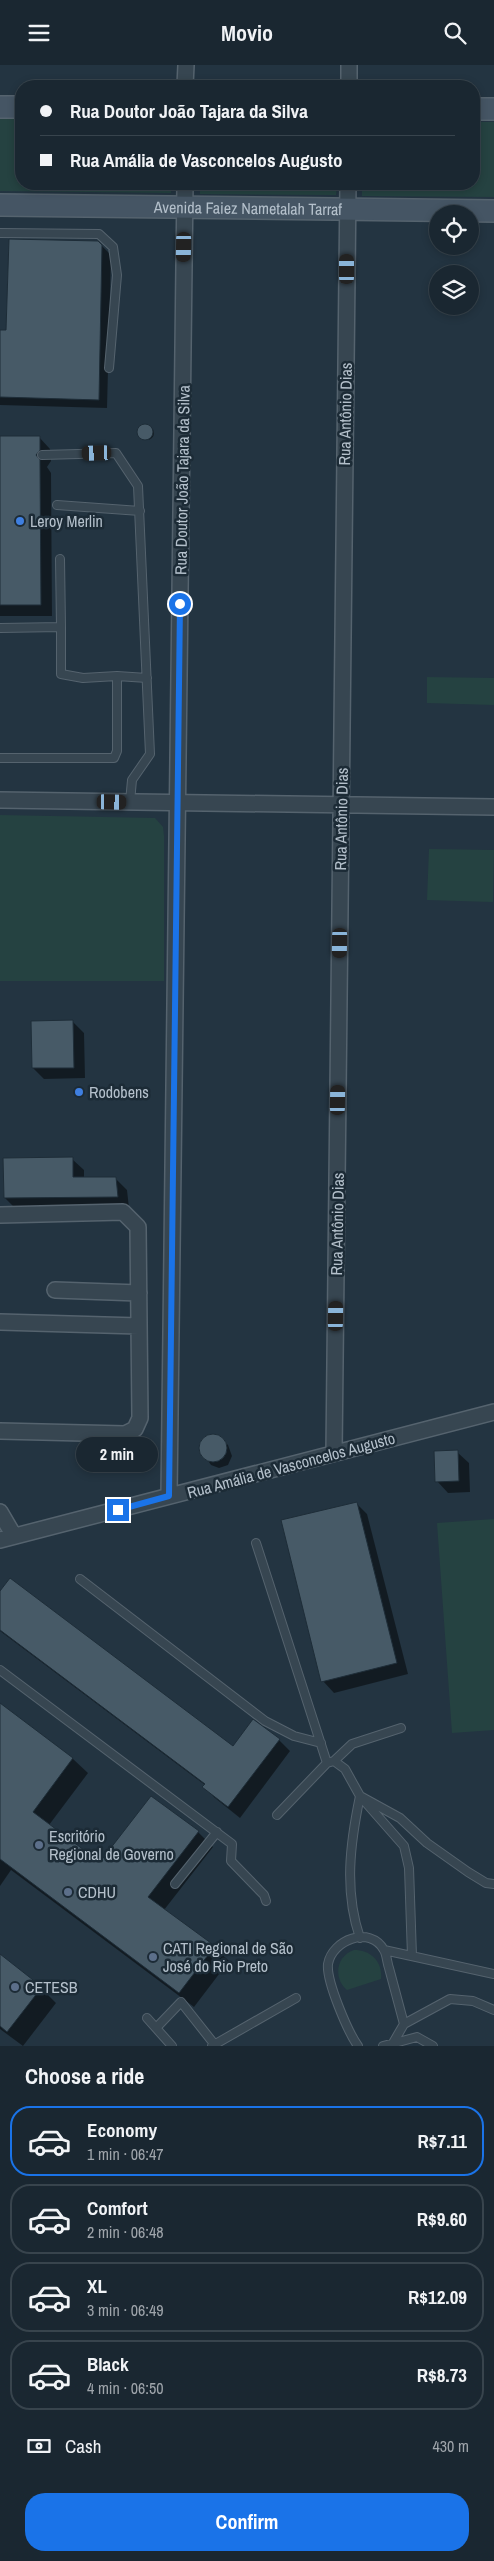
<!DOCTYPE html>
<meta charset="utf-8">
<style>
:root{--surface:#1a2731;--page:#27333d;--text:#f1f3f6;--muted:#9fa5ab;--line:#38444d;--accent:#1a73e8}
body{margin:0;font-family:"Archivo Narrow",sans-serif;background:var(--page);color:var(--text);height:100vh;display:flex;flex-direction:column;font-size:19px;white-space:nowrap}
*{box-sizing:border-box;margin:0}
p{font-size:16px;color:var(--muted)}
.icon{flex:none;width:28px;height:28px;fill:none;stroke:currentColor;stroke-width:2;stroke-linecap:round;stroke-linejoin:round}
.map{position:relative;height:1981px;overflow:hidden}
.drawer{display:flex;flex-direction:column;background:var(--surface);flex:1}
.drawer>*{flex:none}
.top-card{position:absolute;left:15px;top:15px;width:465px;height:110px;border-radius:20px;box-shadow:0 2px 8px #0003,0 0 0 1px var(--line);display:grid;align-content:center;height:110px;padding:0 25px;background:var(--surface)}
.controls{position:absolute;left:429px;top:140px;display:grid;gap:10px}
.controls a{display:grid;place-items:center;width:50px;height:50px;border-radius:50%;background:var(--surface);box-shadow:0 2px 8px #0003,0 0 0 1px var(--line);font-size:25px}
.end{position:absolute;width:22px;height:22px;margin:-11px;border:6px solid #1a73e8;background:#fff;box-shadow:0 0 0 2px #fff}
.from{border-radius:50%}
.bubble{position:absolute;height:35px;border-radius:18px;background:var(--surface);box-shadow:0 2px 8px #0003,0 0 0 1px var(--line);font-size:16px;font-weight:700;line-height:35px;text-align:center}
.car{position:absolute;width:15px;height:30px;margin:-15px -8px;border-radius:6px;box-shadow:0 0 4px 1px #0007;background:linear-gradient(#222 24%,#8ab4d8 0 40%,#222 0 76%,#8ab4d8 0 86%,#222 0)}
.top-card b{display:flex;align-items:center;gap:18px;height:48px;font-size:19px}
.top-card b+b{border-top:1px solid var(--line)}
.top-card i{width:12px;height:12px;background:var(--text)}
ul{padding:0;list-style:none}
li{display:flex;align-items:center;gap:15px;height:70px;margin:0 10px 8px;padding:0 15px;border:2px solid var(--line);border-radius:20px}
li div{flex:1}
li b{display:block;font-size:19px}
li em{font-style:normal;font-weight:700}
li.selected{border-color:var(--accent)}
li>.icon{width:45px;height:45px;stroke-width:1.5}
h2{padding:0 25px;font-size:22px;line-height:60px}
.pay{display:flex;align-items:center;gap:12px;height:55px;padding:0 25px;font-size:19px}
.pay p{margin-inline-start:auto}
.action{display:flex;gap:10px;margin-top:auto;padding:10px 25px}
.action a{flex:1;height:58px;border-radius:20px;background:var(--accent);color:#fff;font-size:20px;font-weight:700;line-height:58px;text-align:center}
header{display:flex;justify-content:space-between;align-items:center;height:65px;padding:0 25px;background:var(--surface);font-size:22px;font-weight:700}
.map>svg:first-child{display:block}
.green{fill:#254241}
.shadow{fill:#0007}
.building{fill:#475a67;stroke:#1e2d38}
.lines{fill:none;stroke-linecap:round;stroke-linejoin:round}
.lane-casing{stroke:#55636e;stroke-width:10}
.street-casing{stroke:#55636e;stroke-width:18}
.secondary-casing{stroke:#55636e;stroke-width:24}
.lane{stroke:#374651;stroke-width:8}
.street{stroke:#374651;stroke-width:15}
.secondary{stroke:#455564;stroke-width:21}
.route{stroke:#1a73e8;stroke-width:6}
.shop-dot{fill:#3f7fe0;stroke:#1c2b36;stroke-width:2}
.service-dot{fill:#5c6f8a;stroke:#1c2b36;stroke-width:2}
.labels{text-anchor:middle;stroke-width:5;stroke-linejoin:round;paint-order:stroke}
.street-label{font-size:16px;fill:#b4c0cb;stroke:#1c2b36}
.poi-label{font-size:16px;fill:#b4c0cb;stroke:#1c2b36;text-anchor:start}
</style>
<header><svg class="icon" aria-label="menu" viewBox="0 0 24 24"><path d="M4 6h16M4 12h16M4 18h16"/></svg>Movio<svg class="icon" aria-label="search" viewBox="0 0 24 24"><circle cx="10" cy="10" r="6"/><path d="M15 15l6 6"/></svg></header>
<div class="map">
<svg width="494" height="1981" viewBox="0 0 494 1981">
<rect width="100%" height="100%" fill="#233441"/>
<path class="green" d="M0,54H21V119H171V128L0,126Z
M474,57H494V132L362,131V119H474Z
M200,119H337L336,130L200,129Z
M427,612L494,613V640L427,638Z
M0,750L155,753L163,762L164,771V916H0Z
M429,784L494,785L493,837L427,835Z
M494,1454V1665L452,1668L437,1458Z
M354,1885C371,1885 383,1897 381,1914L347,1925C333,1913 336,1891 354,1885Z"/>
<path class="shadow" d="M98,177L111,190L107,343L0,340V266H8Z
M140 368a7 7 0 1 1 14 0a7 7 0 1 1-14 0Z
M0,372H39L50,384L51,396L47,402L51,408L52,551H0Z
M73,957L84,968L85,1013L44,1014L33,1003Z
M72,1094L84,1105V1113L116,1114L127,1125L129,1143L16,1144L5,1133Z
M212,1370L222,1374L228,1380L232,1391L228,1400L219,1403L211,1400L200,1384L203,1374Z
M457,1387L469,1398L470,1427L448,1428L437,1416Z
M356,1438L367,1449L408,1609L334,1628L323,1616Z
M0,1528L233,1683L279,1675L290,1686L240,1753L215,1733L204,1722L205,1720L0,1566Z
M0,1640L73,1694L88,1708L49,1760L101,1799L151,1733L198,1767L213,1782L164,1845L214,1882L229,1896L194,1942L11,1805L0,1821Z
M0,1891L41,1923L56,1938L23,1981L0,1964Z"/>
<path class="building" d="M9,174L98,176L102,180L99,335L0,332V265H6Z
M137 367a8 8 0 1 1 16 0a8 8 0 1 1-16 0Z
M0,371H40V385L36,390L40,395L41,540H0Z
M73,955L74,1003H32L31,956Z
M73,1092V1112H116L118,1132L4,1133L3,1093Z
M199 1383a14 14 0 1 1 28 0a14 14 0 1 1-28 0Z
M458,1385L459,1416L435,1417L434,1386Z
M357,1437L397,1598L321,1617L281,1455Z
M10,1513L233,1681L253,1654L280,1674L228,1742L202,1722L205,1719L0,1565V1526Z
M0,1638L73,1693L33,1747L100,1797L151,1731L199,1766L148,1832L215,1881L179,1928L0,1794Z
M0,1889L42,1922L7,1967L0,1961Z"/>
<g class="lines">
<defs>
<path id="lane" d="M0,168L99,169L113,182L117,210L109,303
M42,390L116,388L138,421L150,689L132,715L130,737
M57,440L140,446
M60,494L61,562
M0,563L61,562V609L83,613L117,611V686L114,693H0
M117,611L147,613
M256,1478L327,1698
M80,1514L265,1656L294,1671L321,1678
M0,1605L232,1779L231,1796L264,1830L266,1836
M334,1696L352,1679L401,1663
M277,1750L327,1698L334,1696L345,1704L360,1731L404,1781L409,1803L412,1891
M175,1819L217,1767
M360,1873C344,1826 350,1779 360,1731L400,1753L427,1778L468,1807L486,1818L494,1819
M384,1885L494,1909
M147,1953L172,1981
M404,1959L450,1934L473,1936L494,1945
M156,1963L181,1937L215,1980
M212,1981L296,1933
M358,1981C348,1967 326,1916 328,1899C332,1875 370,1860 384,1885C387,1890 387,1898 389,1903C394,1922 399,1940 404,1959L393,1978L394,1981
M383,1981L417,1972L433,1981"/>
<path id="street" d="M185,21L186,0
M349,21V0
M0,735L494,742
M0,1150L123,1147L138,1162L140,1353L135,1364L125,1369L0,1366
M55,1225L139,1228
M0,1257L139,1261
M334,1388L348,119
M169,1431L185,119
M0,1447L14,1471
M0,1475L494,1347"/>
<g id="secondary">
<path d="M0,42H21"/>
<path d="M474,44H494"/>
<path id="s1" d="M0,140L494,146"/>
</g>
</defs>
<use href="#lane" class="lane-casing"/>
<use href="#street" class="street-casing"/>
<use href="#secondary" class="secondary-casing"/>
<use href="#lane" class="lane"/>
<use href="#street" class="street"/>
<use href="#secondary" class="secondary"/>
</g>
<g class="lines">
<path class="route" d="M118,1445L169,1431L180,539"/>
</g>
<g class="shop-dot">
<circle cx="20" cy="456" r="5"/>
<circle cx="79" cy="1027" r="5"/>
</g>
<g class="service-dot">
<circle cx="39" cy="1780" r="5"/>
<circle cx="68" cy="1827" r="5"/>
<circle cx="153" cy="1892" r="5"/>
<circle cx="15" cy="1922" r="5"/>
</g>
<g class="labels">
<g class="street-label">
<text dy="6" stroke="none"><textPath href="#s1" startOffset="248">Avenida Faiez Nametalah Tarraf</textPath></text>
<text transform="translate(345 349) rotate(-89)" y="6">Rua Antônio Dias</text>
<text transform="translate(182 415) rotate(-89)" y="6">Rua Doutor João Tajara da Silva</text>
<text transform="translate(341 754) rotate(-89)" y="6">Rua Antônio Dias</text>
<text transform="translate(337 1159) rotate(-89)" y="6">Rua Antônio Dias</text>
<text transform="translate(291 1400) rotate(-15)" y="6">Rua Amália de Vasconcelos Augusto</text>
</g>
<g class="poi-label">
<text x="30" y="462">Leroy Merlin</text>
<text x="89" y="1033">Rodobens</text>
<text x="49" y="1777">Escritório<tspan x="49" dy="18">Regional de Governo</tspan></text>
<text x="78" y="1833">CDHU</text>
<text x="163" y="1889">CATI Regional de São<tspan x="163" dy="18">José do Rio Preto</tspan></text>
<text x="25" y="1928">CETESB</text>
</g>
</g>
</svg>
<div class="controls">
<a><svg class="icon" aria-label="locate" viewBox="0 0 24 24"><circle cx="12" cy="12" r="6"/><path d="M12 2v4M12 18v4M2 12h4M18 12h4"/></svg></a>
<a><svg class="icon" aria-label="layers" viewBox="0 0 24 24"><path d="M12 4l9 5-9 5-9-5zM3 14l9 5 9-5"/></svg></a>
</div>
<i class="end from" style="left:180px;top:539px"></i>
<i class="end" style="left:118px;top:1445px"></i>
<div class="bubble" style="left:76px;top:1372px;width:82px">2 min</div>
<i class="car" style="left:184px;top:182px;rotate:181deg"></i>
<i class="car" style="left:347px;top:204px;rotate:0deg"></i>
<i class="car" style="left:97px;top:388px;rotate:268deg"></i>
<i class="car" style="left:112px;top:737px;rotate:91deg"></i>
<i class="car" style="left:340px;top:878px;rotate:181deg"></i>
<i class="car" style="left:338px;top:1035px;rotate:1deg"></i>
<i class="car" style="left:336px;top:1251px;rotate:1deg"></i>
<div class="top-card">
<b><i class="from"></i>Rua Doutor João Tajara da Silva</b>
<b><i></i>Rua Amália de Vasconcelos Augusto</b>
</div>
</div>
<section class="drawer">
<h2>Choose a ride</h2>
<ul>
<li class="selected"><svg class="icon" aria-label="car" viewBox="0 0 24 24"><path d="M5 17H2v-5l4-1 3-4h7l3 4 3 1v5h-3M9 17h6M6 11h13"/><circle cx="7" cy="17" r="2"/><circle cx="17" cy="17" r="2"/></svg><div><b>Economy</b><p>1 min · 06:47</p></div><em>R$7.11</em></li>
<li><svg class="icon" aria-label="car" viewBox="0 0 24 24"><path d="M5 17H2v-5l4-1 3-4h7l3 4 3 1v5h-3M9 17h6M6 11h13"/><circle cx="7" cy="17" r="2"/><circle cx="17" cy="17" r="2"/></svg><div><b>Comfort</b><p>2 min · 06:48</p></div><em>R$9.60</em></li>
<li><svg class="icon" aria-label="car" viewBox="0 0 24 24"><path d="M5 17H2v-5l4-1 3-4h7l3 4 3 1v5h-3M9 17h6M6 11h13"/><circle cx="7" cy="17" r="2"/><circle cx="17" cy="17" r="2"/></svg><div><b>XL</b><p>3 min · 06:49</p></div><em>R$12.09</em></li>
<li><svg class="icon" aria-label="car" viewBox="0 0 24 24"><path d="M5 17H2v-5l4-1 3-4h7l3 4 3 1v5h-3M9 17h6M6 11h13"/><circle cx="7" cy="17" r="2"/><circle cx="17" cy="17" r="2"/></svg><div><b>Black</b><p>4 min · 06:50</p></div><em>R$8.73</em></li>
</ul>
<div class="pay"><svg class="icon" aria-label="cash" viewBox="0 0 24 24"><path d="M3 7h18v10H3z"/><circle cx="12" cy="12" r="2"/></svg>Cash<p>430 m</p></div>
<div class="action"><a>Confirm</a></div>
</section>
